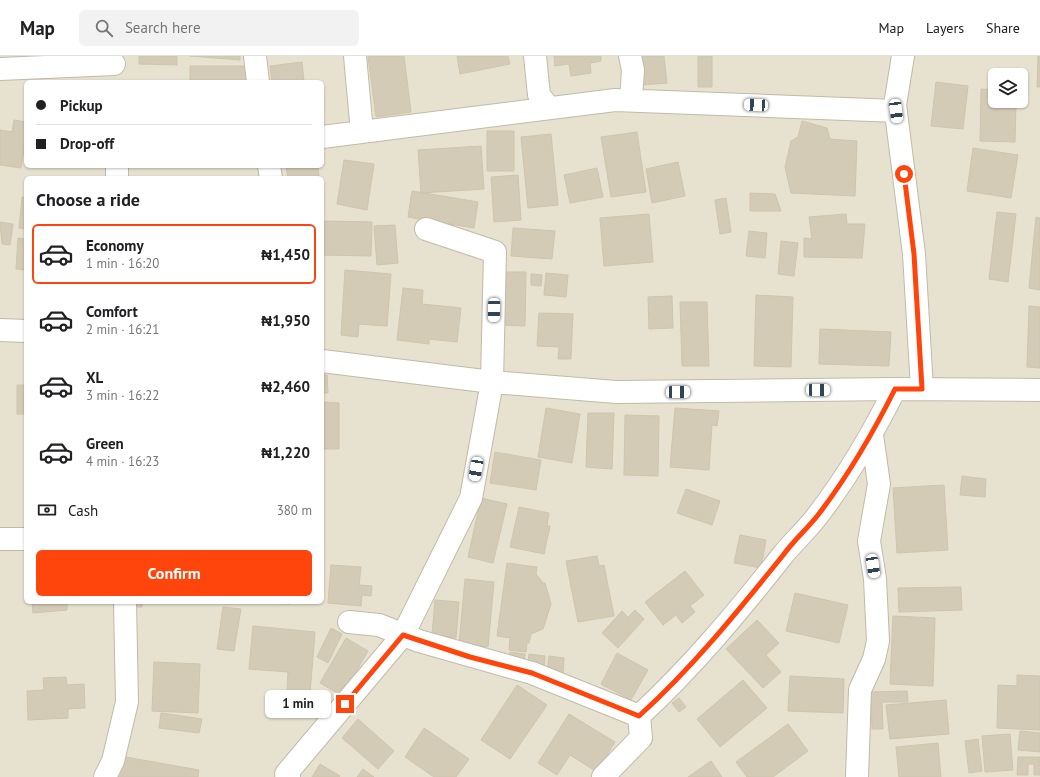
<!DOCTYPE html>
<meta charset="utf-8">
<style>
:root{--surface:#fff;--page:#f2f2f2;--text:#202124;--muted:#757577;--line:#e0e0e0;--accent:#ff440c}
body{margin:0;font-family:"PT Sans",sans-serif;background:var(--page);color:var(--text);height:100vh;display:flex;flex-direction:column;font-size:15px;white-space:nowrap}
*{box-sizing:border-box;margin:0}
p{font-size:13px;color:var(--muted)}
.icon{flex:none;width:22px;height:22px;fill:none;stroke:currentColor;stroke-width:2;stroke-linecap:round;stroke-linejoin:round}
.map{position:relative;flex:1;overflow:hidden}
.panel{position:absolute;left:24px;top:120px;width:300px;height:428px;display:flex;flex-direction:column;background:var(--surface);border-radius:6px;box-shadow:0 1px 3px #0004}
.panel>*{flex:none}
.hud{position:absolute;left:24px;top:24px;width:300px;height:88px;border-radius:6px;box-shadow:0 1px 3px #0004;display:grid;align-content:center;height:88px;padding:0 12px;background:var(--surface)}
.fabs{position:absolute;left:988px;top:12px;display:grid;gap:8px}
.fabs a{display:grid;place-items:center;width:40px;height:40px;border-radius:6px;background:var(--surface);box-shadow:0 1px 3px #0004;font-size:20px}
.end{position:absolute;width:18px;height:18px;margin:-9px;border:5px solid #ff440c;background:#fff;box-shadow:0 0 0 2px #fff}
.from{border-radius:50%}
.bubble{position:absolute;height:28px;border-radius:6px;background:var(--surface);box-shadow:0 1px 3px #0004;font-size:13px;font-weight:700;line-height:28px;text-align:center}
.car{position:absolute;width:12px;height:24px;margin:-12px -6px;border-radius:5px;box-shadow:0 0 3px 1px #0007;background:linear-gradient(#fff 24%,#345 0 40%,#fff 0 76%,#345 0 86%,#fff 0)}
.hud b{display:flex;align-items:center;gap:14px;height:38px;font-size:15px}
.hud b+b{border-top:1px solid var(--line)}
.hud i{width:10px;height:10px;background:var(--text)}
ul{padding:0;list-style:none}
li{display:flex;align-items:center;gap:12px;height:60px;margin:0 8px 6px;padding:0 4px;border:2px solid transparent;border-radius:6px}
li div{flex:1}
li b{display:block;font-size:15px}
li em{font-style:normal;font-weight:700}
li.active{border-color:var(--accent)}
li>.icon{width:36px;height:36px;stroke-width:1.5}
h2{padding:0 12px;font-size:18px;line-height:48px}
.pay{display:flex;align-items:center;gap:10px;height:44px;padding:0 12px;font-size:15px}
.pay p{margin-inline-start:auto}
.primary-button{display:flex;gap:8px;margin-top:auto;padding:8px 12px}
.primary-button a{flex:1;height:46px;border-radius:6px;background:var(--accent);color:#fff;font-size:16px;font-weight:700;line-height:46px;text-align:center}
header{display:flex;align-items:center;gap:24px;box-sizing:border-box;height:56px;padding:0 20px;background:var(--surface);border-bottom:1px solid var(--line)}
header strong{font-size:19px}
nav{display:flex;gap:22px;margin-inline-start:auto;font-size:14px}
.search{width:280px;height:36px;background:var(--page);display:flex;align-items:center;gap:10px;box-sizing:border-box;padding:0 14px;border-radius:6px;color:var(--muted);font-size:15px}
.map>svg:first-child{display:block}
.residential{fill:#e7e1d0;fill-rule:evenodd}
.building{fill:#d4cbb7;stroke:#d0c4aa}
.lines{fill:none;stroke-linecap:round;stroke-linejoin:round}
.minor-casing{stroke:#c1baa7;stroke-width:24}
.minor{stroke:#fff;stroke-width:22}
.route{stroke:#ff440c;stroke-width:5}
</style>
<header>
<strong>Map</strong>
<div class="search"><svg class="icon" aria-label="search" viewBox="0 0 24 24"><circle cx="10" cy="10" r="6"/><path d="M15 15l6 6"/></svg>Search here</div>
<nav><a>Map</a><a>Layers</a><a>Share</a></nav>
</header>
<div class="map">
<svg width="1040" height="721" viewBox="0 0 1040 721">
<rect width="100%" height="100%" fill="#f2efe2"/>
<path class="residential" d="M0,0H1040V721H0ZM995,19H1021V45H995ZM26,26H322V110H26ZM26,122H322V546H26Z"/>
<path class="building" d="M139,0H177V9L139,8Z
M190,0H240V4Z
M368,0H404L411,56L376,61Z
M457,0H508L510,8L460,18Z
M554,0H601V5L590,7L591,17L571,20L569,8L555,10Z
M640,0H664L667,27L642,29Z
M698,0H712V31H698Z
M1038,0H1040V31H1037Z
M302,6L304,26H272L270,10Z
M190,10H250V26H190Z
M936,26L968,30L963,73L931,70Z
M981,33L995,34V45H1016L1015,86L980,85Z
M14,64L26,66V80L21,112L0,109V74L12,76Z
M802,65L827,72L830,83L857,85L855,140L791,137L785,111L791,85L798,81Z
M487,75H514V115H487Z
M637,76L646,136L611,141L601,81Z
M551,78L558,149L528,152L521,81Z
M481,90L484,133L421,137L418,94Z
M973,92L1018,99L1011,142L967,135Z
M344,104L374,108L367,154L337,148Z
M678,106L685,140L652,147L646,113Z
M286,110H318L319,122H288Z
M597,112L603,141L570,147L564,119Z
M518,119L521,164L494,166L491,121Z
M412,135L478,146L474,172L408,161Z
M750,137L775,138L781,155H750Z
M22,141L26,142V173L19,172Z
M726,142L731,176L720,178L715,144Z
M997,156L1016,158L1008,226L989,223Z
M649,158L653,206L604,210L600,162Z
M846,158L847,168H865L862,202L804,201V182L812,183L809,161Z
M1036,161L1040,162V234L1029,232Z
M323,165L372,166L371,200L323,199Z
M0,166L13,168L10,189L2,188Z
M395,169L398,207L377,209L374,170Z
M513,172L555,175L552,203L511,200Z
M749,175L767,177L765,202L746,200Z
M18,182L26,183V214L16,213Z
M781,185L798,187L794,220L778,218Z
M345,214L391,218L387,270L359,268L358,281L341,279Z
M498,216H526L525,270L497,269Z
M546,217L568,219L566,241L544,239Z
M531,218L542,219L541,230L531,229Z
M403,232L423,234L422,248L461,252L457,286L429,283V288L397,284Z
M756,239L793,241L791,311L754,310Z
M672,240L673,272L649,273L648,241Z
M680,246H707L709,310H682Z
M1029,250L1040,251V312L1027,311Z
M539,257L573,258L571,303H558L559,291L537,290Z
M820,273L891,276L889,310L819,308Z
M322,319H327L328,337H322Z
M17,329H26V358H17Z
M322,346L339,347V393H322Z
M546,352L580,358L572,407L538,401Z
M675,352L719,355L717,370L712,369L709,414L670,411Z
M588,357H614L612,413L586,411Z
M625,359L659,360L658,420L624,419Z
M495,396L541,404L536,434L490,427Z
M962,420L986,423L985,441L960,439Z
M944,429L948,494L897,497L893,432Z
M686,433L720,445L712,469L677,457Z
M481,442L507,448L493,507L468,501Z
M519,451L549,457L547,470H550L544,498L510,491Z
M740,479L766,484L761,512L734,507Z
M597,500L599,510L604,509L614,560L578,566L566,505Z
M507,507L537,511L536,518L543,527H545L551,548L543,573L531,578L529,587H527L526,596L509,594L510,582L497,580Z
M331,509L361,511L359,529L372,530L371,540L362,539L361,550L328,547Z
M685,515L704,539L690,550L695,556L682,567L676,559L663,569L645,546Z
M465,523L494,526L488,591L459,588Z
M961,531L962,554L899,556L898,532Z
M795,537L848,549L839,587L786,575Z
M435,544L459,546L456,582L432,579Z
M32,546H67V554L33,557Z
M133,546H142V551H132Z
M232,546H291V548Z
M223,551L241,553L234,595L217,593Z
M635,554L644,563L618,592L602,577L622,555L628,561Z
M893,560L935,562L933,630L890,628Z
M757,564L779,587L766,599L781,616L763,632L726,593Z
M253,570L315,576L310,637L287,635L288,616L249,613Z
M331,572L342,578L328,607L317,601Z
M346,582L368,595L342,640L320,627Z
M510,596L525,598L524,609L509,608Z
M617,597L648,614L631,644L601,628Z
M529,598L545,600L544,615L527,614Z
M549,600L564,602L563,618L547,616Z
M154,606L200,608L198,657L152,655Z
M1017,619L1040,620V674L997,672L998,629L1017,630Z
M790,620L844,623L843,657L788,655Z
M66,621L67,629L84,628L85,652L68,653V662L28,664L27,635L44,634L43,622Z
M743,624L767,652L720,691L697,663Z
M517,629L547,649L510,703L481,684Z
M907,635L908,646H882L883,673H872L871,636Z
M679,642L686,651L679,656L672,647Z
M946,644L949,678L890,683L886,649Z
M161,657L202,663L199,677L159,672Z
M569,658L615,686L597,716L570,699L557,719L538,707Z
M358,663L394,695L378,713L342,682Z
M788,668L808,695L773,721H747L736,706Z
M424,672L469,703L456,721H434L405,701Z
M1020,675L1040,677V696L1018,694Z
M1010,678L1013,714L985,716L982,680Z
M978,683L982,715L969,717L965,685Z
M938,687L941,721H899L896,691Z
M120,700L199,714L198,721H117Z
M1018,701H1040V719H1034V708H1028V719H1017Z
M711,705L722,721H688Z
M320,708L340,720L339,721H312Z
M363,713L374,721H357Z"/>
<g class="lines">
<defs>
<path id="minor" d="M255,0L258,26
M355,0L362,76
M535,0L539,39L549,52
M630,0L633,14L631,43
M903,0L895,49L914,198L922,333
M0,13L114,8
M322,81L615,44L896,55
M117,110V122
M269,110L271,122
M0,274L26,275
M322,305L492,326L616,336L895,333L1040,334
M0,483H26
M349,566L379,569L419,585L532,617L639,660C692,611 737,557 782,500C793,486 807,474 818,459C848,420 873,377 895,333
M105,721L113,705L127,646L125,546
M289,721L286,718L403,579L471,442L492,326L495,196L426,173
M603,721L641,682L639,660
M857,721L860,634L874,603L878,585L875,523L869,485L879,428L872,379"/>
</defs>
<use href="#minor" class="minor-casing"/>
<use href="#minor" class="minor"/>
</g>
<g class="lines">
<path class="route" d="M345,648L403,579L470,601L532,617L639,660C693,611 738,555 784,498C794,484 807,473 818,459C848,420 873,377 895,333H922L914,198L904,118"/>
</g>
</svg>
<div class="fabs">
<a><svg class="icon" aria-label="layers" viewBox="0 0 24 24"><path d="M12 4l9 5-9 5-9-5zM3 14l9 5 9-5"/></svg></a>
</div>
<i class="end from" style="left:904px;top:118px"></i>
<i class="end" style="left:345px;top:648px"></i>
<div class="bubble" style="left:265px;top:634px;width:66px">1 min</div>
<i class="car" style="left:756px;top:49px;rotate:273deg"></i>
<i class="car" style="left:896px;top:55px;rotate:173deg"></i>
<i class="car" style="left:494px;top:254px;rotate:181deg"></i>
<i class="car" style="left:818px;top:334px;rotate:90deg"></i>
<i class="car" style="left:678px;top:336px;rotate:89deg"></i>
<i class="car" style="left:476px;top:413px;rotate:190deg"></i>
<i class="car" style="left:873px;top:510px;rotate:171deg"></i>
<div class="hud">
<b><i class="from"></i>Pickup</b>
<b><i></i>Drop-off</b>
</div>
<section class="panel">
<h2>Choose a ride</h2>
<ul>
<li class="active"><svg class="icon" aria-label="car" viewBox="0 0 24 24"><path d="M5 17H2v-5l4-1 3-4h7l3 4 3 1v5h-3M9 17h6M6 11h13"/><circle cx="7" cy="17" r="2"/><circle cx="17" cy="17" r="2"/></svg><div><b>Economy</b><p>1 min · 16:20</p></div><em>₦1,450</em></li>
<li><svg class="icon" aria-label="car" viewBox="0 0 24 24"><path d="M5 17H2v-5l4-1 3-4h7l3 4 3 1v5h-3M9 17h6M6 11h13"/><circle cx="7" cy="17" r="2"/><circle cx="17" cy="17" r="2"/></svg><div><b>Comfort</b><p>2 min · 16:21</p></div><em>₦1,950</em></li>
<li><svg class="icon" aria-label="car" viewBox="0 0 24 24"><path d="M5 17H2v-5l4-1 3-4h7l3 4 3 1v5h-3M9 17h6M6 11h13"/><circle cx="7" cy="17" r="2"/><circle cx="17" cy="17" r="2"/></svg><div><b>XL</b><p>3 min · 16:22</p></div><em>₦2,460</em></li>
<li><svg class="icon" aria-label="car" viewBox="0 0 24 24"><path d="M5 17H2v-5l4-1 3-4h7l3 4 3 1v5h-3M9 17h6M6 11h13"/><circle cx="7" cy="17" r="2"/><circle cx="17" cy="17" r="2"/></svg><div><b>Green</b><p>4 min · 16:23</p></div><em>₦1,220</em></li>
</ul>
<div class="pay"><svg class="icon" aria-label="cash" viewBox="0 0 24 24"><path d="M3 7h18v10H3z"/><circle cx="12" cy="12" r="2"/></svg>Cash<p>380 m</p></div>
<div class="primary-button"><a>Confirm</a></div>
</section>
</div>
